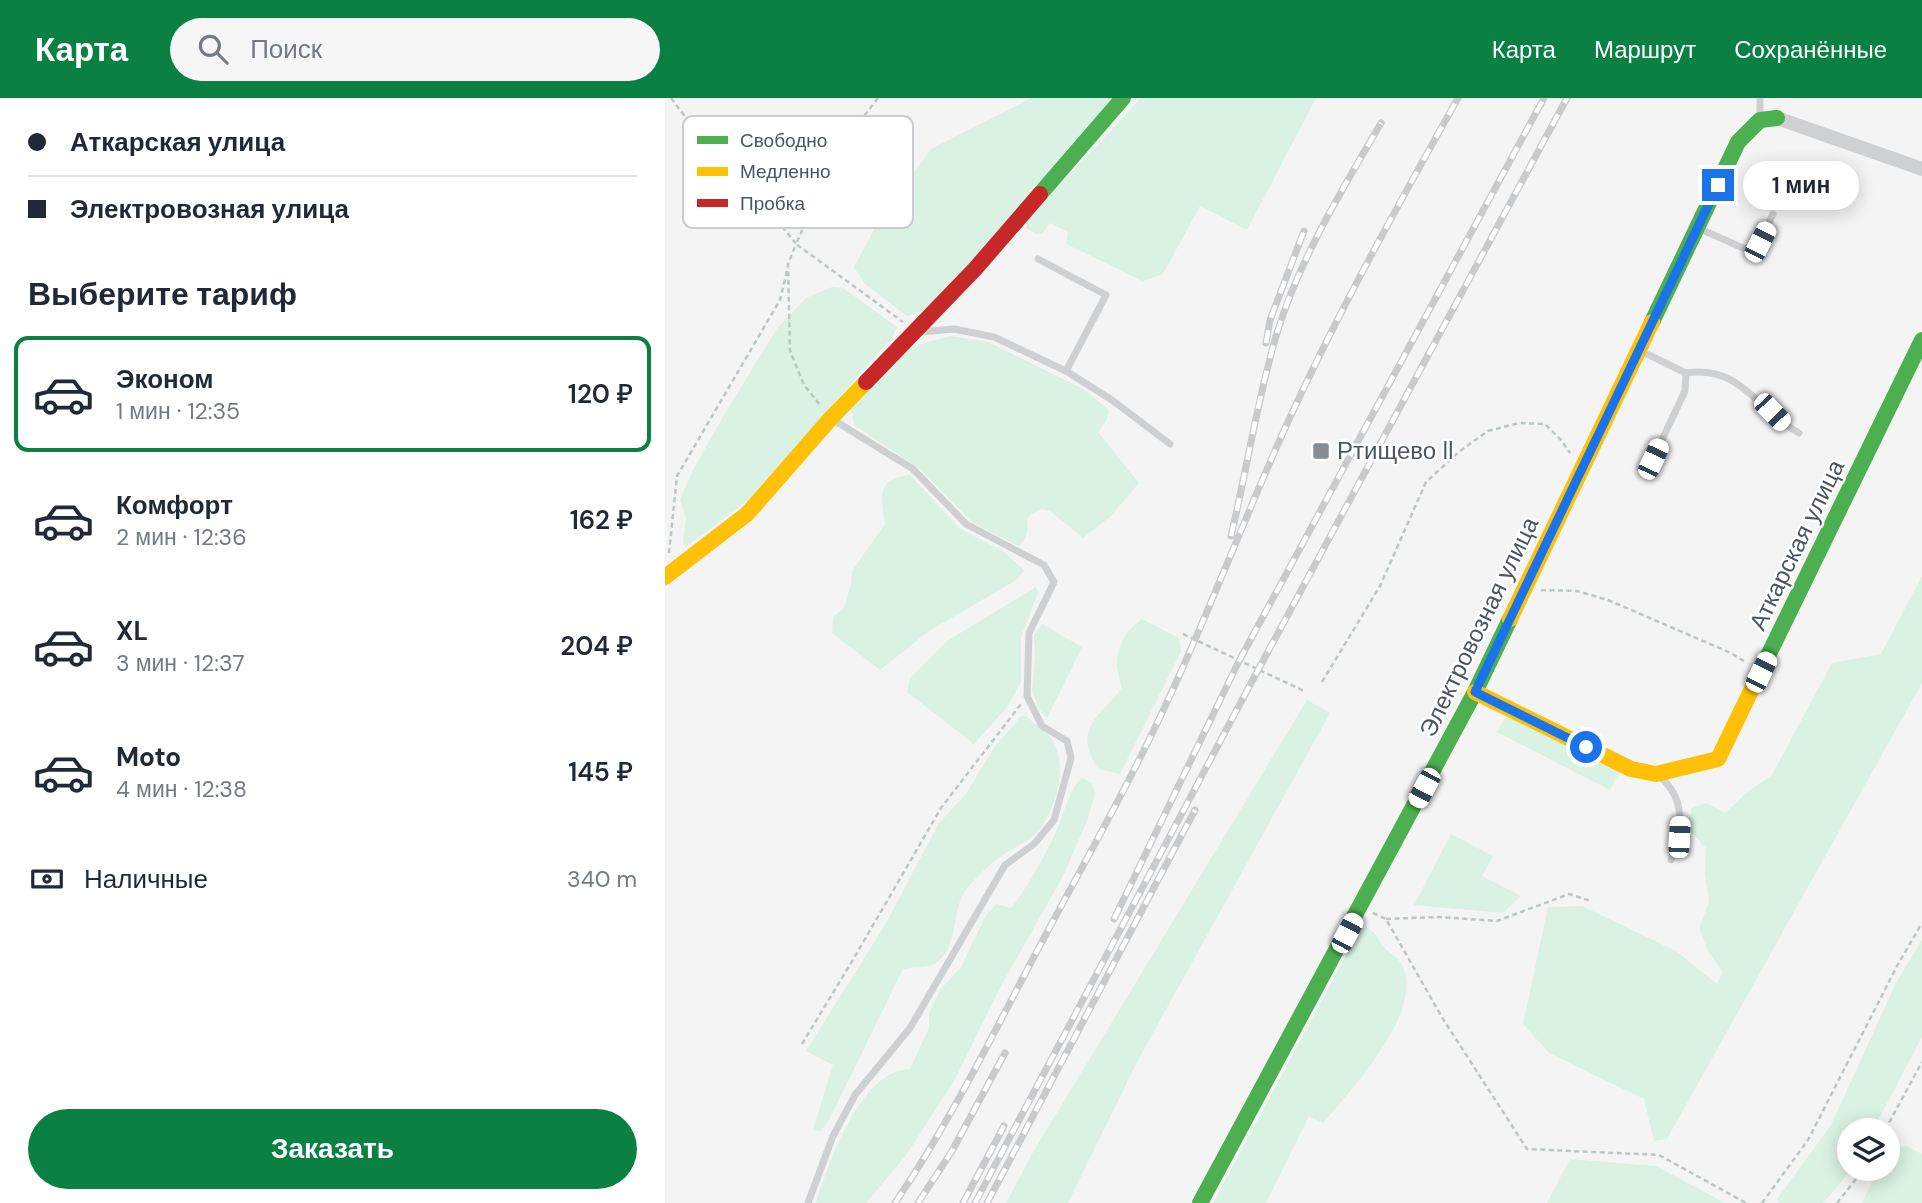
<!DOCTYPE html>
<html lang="ru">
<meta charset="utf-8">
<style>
:root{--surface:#fff;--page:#f6f6f7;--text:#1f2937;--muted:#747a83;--line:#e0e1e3;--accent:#0b8043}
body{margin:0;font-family:"DM Sans",sans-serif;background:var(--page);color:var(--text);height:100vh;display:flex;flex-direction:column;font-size:26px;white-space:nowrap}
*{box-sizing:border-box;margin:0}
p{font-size:23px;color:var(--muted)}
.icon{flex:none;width:38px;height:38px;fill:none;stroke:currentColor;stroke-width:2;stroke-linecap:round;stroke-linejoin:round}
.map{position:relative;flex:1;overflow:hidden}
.sheet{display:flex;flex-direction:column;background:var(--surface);width:665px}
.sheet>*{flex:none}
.banner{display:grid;align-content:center;height:154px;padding:0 28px;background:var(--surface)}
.tools{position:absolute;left:1172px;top:1020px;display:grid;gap:14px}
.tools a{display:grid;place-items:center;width:63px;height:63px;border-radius:50%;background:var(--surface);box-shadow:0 4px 18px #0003;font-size:35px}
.end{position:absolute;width:32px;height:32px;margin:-16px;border:9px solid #1a73e8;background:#fff;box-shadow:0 0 0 4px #fff}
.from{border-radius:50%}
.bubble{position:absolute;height:49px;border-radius:24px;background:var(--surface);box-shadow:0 4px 18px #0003;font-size:23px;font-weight:600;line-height:49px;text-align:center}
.car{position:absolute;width:21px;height:42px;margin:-21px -10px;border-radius:9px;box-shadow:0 0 5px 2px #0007;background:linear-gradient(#fff 24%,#345 0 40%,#fff 0 76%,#345 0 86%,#fff 0)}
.banner b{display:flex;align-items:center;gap:24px;height:66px;font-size:26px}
.banner b+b{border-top:2px solid var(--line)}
.banner i{width:18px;height:18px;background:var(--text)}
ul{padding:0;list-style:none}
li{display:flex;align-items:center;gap:21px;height:116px;margin:0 14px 10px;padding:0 14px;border:4px solid transparent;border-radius:14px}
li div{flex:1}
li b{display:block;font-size:26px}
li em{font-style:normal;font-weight:600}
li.on{border-color:var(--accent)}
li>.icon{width:63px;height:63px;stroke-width:1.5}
h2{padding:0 28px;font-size:32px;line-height:84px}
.pay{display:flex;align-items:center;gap:18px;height:77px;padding:0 28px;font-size:26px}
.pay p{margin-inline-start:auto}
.primary-button{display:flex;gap:14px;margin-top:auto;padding:14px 28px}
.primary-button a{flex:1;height:80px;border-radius:42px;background:var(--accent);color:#fff;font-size:28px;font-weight:600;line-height:80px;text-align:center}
header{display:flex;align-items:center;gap:42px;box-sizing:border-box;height:98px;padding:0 35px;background:var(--accent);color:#fff}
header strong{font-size:33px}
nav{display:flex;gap:38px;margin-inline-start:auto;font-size:24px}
.search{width:490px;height:63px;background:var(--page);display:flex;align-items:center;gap:18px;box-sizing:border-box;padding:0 24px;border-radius:38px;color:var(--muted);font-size:26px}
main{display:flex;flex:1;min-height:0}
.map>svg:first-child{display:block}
.green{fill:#d9f2e3}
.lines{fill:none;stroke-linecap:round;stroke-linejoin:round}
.path{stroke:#bcc7c4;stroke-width:2.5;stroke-dasharray:5 3.5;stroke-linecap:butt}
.lane{stroke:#ced0d2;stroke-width:7}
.street{stroke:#ced0d2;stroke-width:14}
.fast{stroke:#4caf50;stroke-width:16}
.slow{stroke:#ffc107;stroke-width:16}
.jam{stroke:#c62828;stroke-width:16}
.rail-casing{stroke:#c9cacc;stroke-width:7}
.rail{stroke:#fff;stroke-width:4.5;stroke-dasharray:13;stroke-linecap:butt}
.route{stroke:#1a73e8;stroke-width:9}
.poi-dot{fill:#868d94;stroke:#fff;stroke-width:2.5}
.labels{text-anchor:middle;stroke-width:5;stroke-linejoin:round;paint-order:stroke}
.poi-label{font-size:24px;fill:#4a5661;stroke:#fff;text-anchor:start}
.street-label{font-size:24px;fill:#4a5661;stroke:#fff}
.key{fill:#fff;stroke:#c9ccd0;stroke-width:2}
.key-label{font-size:19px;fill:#4a5661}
</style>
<header>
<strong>Карта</strong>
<div class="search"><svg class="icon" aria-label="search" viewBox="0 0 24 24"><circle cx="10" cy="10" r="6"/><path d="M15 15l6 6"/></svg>Поиск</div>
<nav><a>Карта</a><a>Маршрут</a><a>Сохранённые</a></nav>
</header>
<main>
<section class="sheet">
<div class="banner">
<b><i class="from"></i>Аткарская улица</b>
<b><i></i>Электровозная улица</b>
</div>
<h2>Выберите тариф</h2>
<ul>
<li class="on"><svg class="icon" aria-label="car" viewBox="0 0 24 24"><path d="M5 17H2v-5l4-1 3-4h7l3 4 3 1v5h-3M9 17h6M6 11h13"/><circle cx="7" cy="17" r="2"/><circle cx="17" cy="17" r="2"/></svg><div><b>Эконом</b><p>1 мин · 12:35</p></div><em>120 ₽</em></li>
<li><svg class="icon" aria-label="car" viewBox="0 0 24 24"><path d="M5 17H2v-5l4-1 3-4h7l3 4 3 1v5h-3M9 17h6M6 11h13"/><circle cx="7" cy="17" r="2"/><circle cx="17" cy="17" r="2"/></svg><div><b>Комфорт</b><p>2 мин · 12:36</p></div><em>162 ₽</em></li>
<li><svg class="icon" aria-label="car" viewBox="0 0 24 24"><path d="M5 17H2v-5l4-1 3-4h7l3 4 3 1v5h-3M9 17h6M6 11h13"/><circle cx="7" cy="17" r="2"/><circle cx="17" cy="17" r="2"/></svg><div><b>XL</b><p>3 мин · 12:37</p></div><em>204 ₽</em></li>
<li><svg class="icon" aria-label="car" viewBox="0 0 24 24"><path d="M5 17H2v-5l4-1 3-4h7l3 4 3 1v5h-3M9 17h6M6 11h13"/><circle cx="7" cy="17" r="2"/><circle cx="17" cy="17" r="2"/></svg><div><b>Moto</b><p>4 мин · 12:38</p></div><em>145 ₽</em></li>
</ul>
<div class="pay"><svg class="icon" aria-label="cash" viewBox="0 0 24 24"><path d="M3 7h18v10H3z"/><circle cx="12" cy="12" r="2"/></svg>Наличные<p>340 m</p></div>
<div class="primary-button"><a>Заказать</a></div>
</section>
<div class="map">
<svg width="1257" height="1105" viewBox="0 0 1257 1105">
<rect width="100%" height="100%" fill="#f4f4f4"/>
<path class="green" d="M366,0H451L264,211L242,218L200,186L189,169L212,126L266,51Z
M476,0H651L582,132L535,108L498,176L478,183L401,146L403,134L385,125L377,136H371L361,130V123Z
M167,189L178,190L232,229L226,241L83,402L21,449L18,445L21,421L15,402L28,372L56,322L113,229L141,200Z
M285,238L323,244L418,291L444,312L441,323L433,334L474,385L446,418L418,440L385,413L377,411C354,421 366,421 361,438C360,442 356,445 354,448L308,425L255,371L189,327L186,309L245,249Z
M245,377L294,430L339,454L359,472L353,481L264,533L215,572L167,535L168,519L179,510L186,486L187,473L220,426C216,397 211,381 245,377Z
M1257,478V585L1002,1041L989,1043L979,1001L884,955L858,926L883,809L917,808L1011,853L1052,886L1058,874L1043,853L1034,830L1044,804L1040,776L1041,750L1022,730L1027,710L1041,705L1060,715L1081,695L1107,677L1167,565L1216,556Z
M371,489L373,495L356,539V584L343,608L309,646L242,594L245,580L282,543Z
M477,521L514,540L516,553L455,676L433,671C408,629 432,622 456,591C456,583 453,577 452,569C451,548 461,532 477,521Z
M377,526L417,549L382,620L374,611L367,592L370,559L369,537Z
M642,602L665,615L472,964L403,1105H341L367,1056Z
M842,617L955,673L945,692L832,634Z
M356,618H361C369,626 384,635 388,643C403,668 391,712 373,733C362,745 346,751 333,760C322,769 311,779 302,790C285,811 295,852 269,866C262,870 247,869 238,871L164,1022L156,1033L148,1032L168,967L141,953L220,827L274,725L301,696L328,651Z
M417,680L427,685L430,696L422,723L398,778L336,888L290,981L242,1056L201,1105H151C164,1065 195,972 245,971L264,930V915L275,892L296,869L320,819L331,806L346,810C364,787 378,761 391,734C400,716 402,693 417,680Z
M786,736L828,758L817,778L856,798L838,815L749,807Z
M701,829C712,835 711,839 718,848C723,855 733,859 737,867C761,912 685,993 658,1025L644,1018L601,1105H548L692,837Z
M1257,842V939L1208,1032H1185V1071H1187L1158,1105H1115L1112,1101L1166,1027L1232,883Z
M1241,1048L1257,1056V1105H1197L1213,1071H1223V1051Z
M905,1061L991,1068L1060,1105H882Z"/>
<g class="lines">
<path class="path" d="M6,0C44,52 92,95 131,146L123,166L125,253L139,287L155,307
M213,0L172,53L131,146L238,224
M4,455L12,378L115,202L122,173
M876,492L912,493L943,502L1066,555L1082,565
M518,536L639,593
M657,584L715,488L761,384L795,353L823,333L854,325L880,326L896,342L905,355
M708,815L721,821L778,921L862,1051L994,1057L1081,1105
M721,821L775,819L832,823L904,796L926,803
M137,946L189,860L276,710L356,606
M1220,1032L1257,964
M1097,1105L1143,1042L1232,868L1257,825
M1172,1105L1199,1071"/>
<path class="lane" d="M1095,20V0
M1033,130L1080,151L1095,143L1108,116
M373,161L441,197L401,273
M255,234L289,231L329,239L401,273L447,302L505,346
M974,252L1021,275L1020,293L988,361
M1021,275C1076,266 1093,314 1134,335
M994,678C1022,701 1017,731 1006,762
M143,1105L168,1038L190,997L245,930L340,767L369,746L389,722L406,660L402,643L377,628L362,598L364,535L389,484L379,467L301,426L248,371L167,321"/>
<path class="street" d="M1112,20L1257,71"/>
<path class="fast" d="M375,96L458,0
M987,224L1073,44L1095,22L1112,20
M1097,570L1257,242
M535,1105L810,594L845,521"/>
<path class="slow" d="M0,479L82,416L166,320L201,284
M845,521L987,224
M810,594L966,671L991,676L1053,661L1097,570"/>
<path class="jam" d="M201,284L310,171L375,96"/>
<defs>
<path id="rail" d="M601,245L605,222L639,133
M566,438C582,371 592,302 612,235C635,160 677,92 716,25
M449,821L574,563L879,0
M230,1105C284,1026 326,940 371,855C408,785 447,717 482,646C532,545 571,440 617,337C669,221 731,111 793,0
M253,1105L287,1053L340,955
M298,1105L339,1028
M310,1105L593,572L902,0
M322,1105L530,712"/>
</defs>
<use href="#rail" class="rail-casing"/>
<use href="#rail" class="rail"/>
</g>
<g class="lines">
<path class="route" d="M921,649L810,594L1053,87"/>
</g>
<rect class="poi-dot" x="647" y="344" width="18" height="18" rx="3.5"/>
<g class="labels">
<g class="poi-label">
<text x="672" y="361">Ртищево II</text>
</g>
<g class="street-label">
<text transform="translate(1132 447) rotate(-64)" y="8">Аткарская улица</text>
<text transform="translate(814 529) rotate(-64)" y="8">Электровозная улица</text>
</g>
</g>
<rect x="18" y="18" width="230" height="112" rx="10" class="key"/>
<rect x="32" y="38" width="31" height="8" fill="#4caf50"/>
<rect x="32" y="69" width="31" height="9" fill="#ffc107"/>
<rect x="32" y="101" width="31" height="8" fill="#c62828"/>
<g class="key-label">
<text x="75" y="49">Свободно</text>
<text x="75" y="80">Медленно</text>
<text x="75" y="112">Пробка</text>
</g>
</svg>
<div class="tools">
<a><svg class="icon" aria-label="layers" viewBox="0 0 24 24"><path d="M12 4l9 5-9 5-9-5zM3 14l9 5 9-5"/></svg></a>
</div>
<i class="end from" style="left:921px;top:649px"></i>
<i class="end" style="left:1053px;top:87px"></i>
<div class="bubble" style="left:1078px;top:63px;width:116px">1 мин</div>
<i class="car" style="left:1095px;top:144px;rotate:27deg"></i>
<i class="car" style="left:1107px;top:314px;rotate:136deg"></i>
<i class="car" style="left:988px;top:361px;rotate:25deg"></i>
<i class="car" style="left:1096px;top:574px;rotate:26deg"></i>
<i class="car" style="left:759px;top:690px;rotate:208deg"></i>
<i class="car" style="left:1014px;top:739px;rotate:3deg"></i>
<i class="car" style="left:682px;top:835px;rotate:28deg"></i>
</div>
</main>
